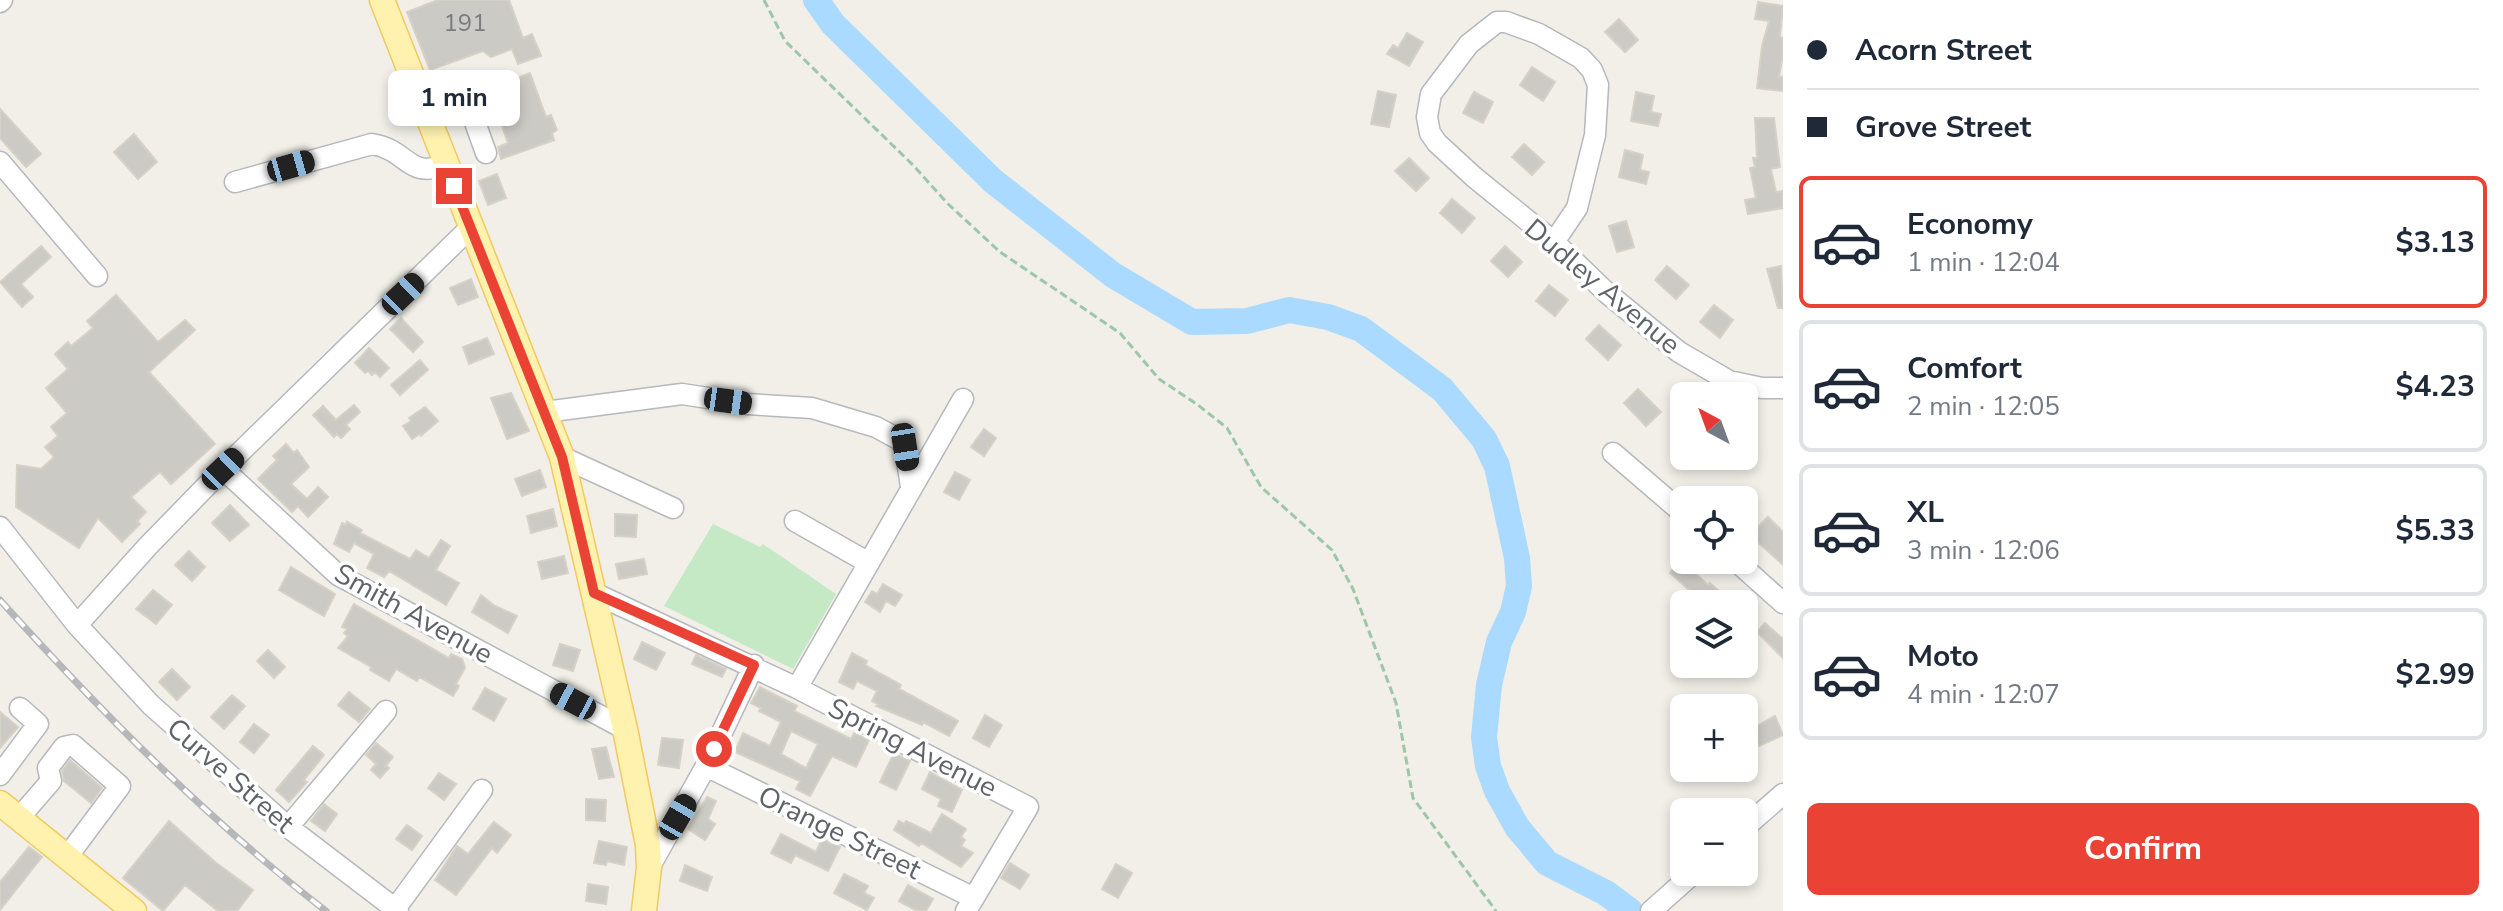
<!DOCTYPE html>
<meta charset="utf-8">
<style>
:root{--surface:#fff;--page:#f2f2f3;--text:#1f2937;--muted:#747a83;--line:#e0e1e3;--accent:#ea4335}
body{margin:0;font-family:"Nunito Sans",sans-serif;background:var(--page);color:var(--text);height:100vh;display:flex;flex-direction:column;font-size:30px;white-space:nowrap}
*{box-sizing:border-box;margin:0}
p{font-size:26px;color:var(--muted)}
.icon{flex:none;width:44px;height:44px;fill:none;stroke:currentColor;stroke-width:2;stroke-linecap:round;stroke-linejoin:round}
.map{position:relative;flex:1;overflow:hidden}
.side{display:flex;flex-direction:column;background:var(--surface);width:720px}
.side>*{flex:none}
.top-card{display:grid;align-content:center;height:176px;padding:0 24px;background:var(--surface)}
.needle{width:52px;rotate:319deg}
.buttons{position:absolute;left:1670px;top:382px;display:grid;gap:16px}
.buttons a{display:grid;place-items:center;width:88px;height:88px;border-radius:12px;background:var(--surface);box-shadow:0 4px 12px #0003;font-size:40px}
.end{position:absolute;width:36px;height:36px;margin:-18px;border:10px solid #ea4335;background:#fff;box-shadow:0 0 0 4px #fff}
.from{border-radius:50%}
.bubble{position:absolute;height:56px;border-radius:12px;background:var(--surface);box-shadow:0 4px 12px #0003;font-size:26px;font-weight:700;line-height:56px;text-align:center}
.car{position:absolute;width:24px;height:48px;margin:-24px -12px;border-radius:10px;box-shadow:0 0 6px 2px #0007;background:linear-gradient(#222 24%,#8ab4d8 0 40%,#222 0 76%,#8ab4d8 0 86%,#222 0)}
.top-card b{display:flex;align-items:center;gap:28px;height:76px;font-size:30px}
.top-card b+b{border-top:2px solid var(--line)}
.top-card i{width:20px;height:20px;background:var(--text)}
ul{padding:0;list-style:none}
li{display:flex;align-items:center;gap:24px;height:132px;margin:0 16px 12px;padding:0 8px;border:4px solid var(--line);border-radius:12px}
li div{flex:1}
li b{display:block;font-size:30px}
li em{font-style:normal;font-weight:700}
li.on{border-color:var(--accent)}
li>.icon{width:72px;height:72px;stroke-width:1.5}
.action{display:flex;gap:16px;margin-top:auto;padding:16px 24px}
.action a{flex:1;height:92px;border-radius:12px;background:var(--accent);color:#fff;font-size:32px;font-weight:700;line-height:92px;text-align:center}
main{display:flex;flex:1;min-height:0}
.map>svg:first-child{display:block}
.green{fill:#c5e8c5}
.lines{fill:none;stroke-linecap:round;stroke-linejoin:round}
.river{stroke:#aadaff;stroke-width:26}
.building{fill:#cccac5;stroke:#d6d1c6;stroke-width:2;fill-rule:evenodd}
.minor-casing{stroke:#b5b8bc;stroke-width:23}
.major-casing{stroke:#f2c960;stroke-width:27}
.path{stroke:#9cc7a9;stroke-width:3;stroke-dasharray:8 4;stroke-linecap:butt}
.minor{stroke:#fff;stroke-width:20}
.major{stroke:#fff2af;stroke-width:24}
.rail-casing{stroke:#b6b7b8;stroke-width:7}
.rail{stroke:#fff;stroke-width:4;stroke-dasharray:12;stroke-linecap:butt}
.route{stroke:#ea4335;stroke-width:10}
.labels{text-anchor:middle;stroke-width:7;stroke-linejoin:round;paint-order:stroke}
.number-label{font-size:24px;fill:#7a7d7f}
.street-label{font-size:28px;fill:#5f6368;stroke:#fff}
</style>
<main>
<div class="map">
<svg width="1783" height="911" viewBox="0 0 1783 911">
<rect width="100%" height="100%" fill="#f1efe8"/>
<path class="green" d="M713,524L760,547L763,544L836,594L793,669L664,606Z"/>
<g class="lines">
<path class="river" d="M816,0L833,24L993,181L1113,275L1192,322L1247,321L1289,310L1328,317L1361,329L1442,389L1484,439L1497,466L1517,558L1519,586L1513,612L1499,642L1489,685L1484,737L1488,766L1497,791L1517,827L1547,863L1606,893L1630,911"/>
</g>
<path class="building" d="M438,0H509L523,38L532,34L541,56L518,64L512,49L491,57L483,51L430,70L407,12Z
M1758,2L1783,6L1780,37L1783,38V56L1779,76L1783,77V91L1757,88L1762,46L1769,21L1755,19Z
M1619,19L1638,40L1625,52L1605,32Z
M1407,33L1423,42L1409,66L1387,54L1393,45L1398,48Z
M1532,67L1555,82L1543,101L1520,85Z
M530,73L546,117L551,115L557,130L552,133L554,140L501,159L498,147L508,143L498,114L513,108L504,83Z
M1378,91L1396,95L1389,127L1371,124Z
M1474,92L1493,102L1483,123L1463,113Z
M1636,92L1654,96L1651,112L1661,114L1658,126L1631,121Z
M0,109L41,154L26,167L0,138Z
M1755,118H1774L1780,167L1771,169L1776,192L1783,191V208L1748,214L1745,200L1756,198L1750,168L1755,167L1753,158H1757Z
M134,134L157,162L138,179L114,152Z
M1524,144L1544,162L1532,175L1512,157Z
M1625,150L1643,155L1640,170L1649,172L1646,184L1619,177Z
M1409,158L1429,178L1416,191L1395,171Z
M497,174L506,198L488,205L479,181Z
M1452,199L1475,218L1462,233L1440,213Z
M1626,221L1634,247L1617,252L1609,226Z
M41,246L51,257L21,284L33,297L22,307L0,282Z
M1505,246L1522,262L1508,277L1491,261Z
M1667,266L1689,285L1676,299L1655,280Z
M1781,266L1783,308H1778L1767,269Z
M471,279L478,297L458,305L450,288Z
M1549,285L1568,300L1555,316L1536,301Z
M116,295L158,342L185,320L195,330L149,372L215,444L171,484L160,472L131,497L146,512L137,521L140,524L122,542L98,518L79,548L16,507L17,465L41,469L54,457L45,447L58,436L51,427L67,413L46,388L68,369L55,354L68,342L71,346L93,328L87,321Z
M1714,305L1733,320L1720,338L1700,322Z
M401,318L423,342L413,352L390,329Z
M1599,325L1621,345L1608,360L1586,339Z
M487,338L494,354L469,364L463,347Z
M369,348L389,368L380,377L375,372L372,375L368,371L365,373L355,363Z
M420,360L428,370L400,395L391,385Z
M1638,389L1661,412L1646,426L1624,403Z
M511,393L529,431L507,439L491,398Z
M354,405L360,412L346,425L350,429L341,438L337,434L334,437L313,415L323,406L336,420Z
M425,407L438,421L421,436L420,434L412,439L403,426L411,421L409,418Z
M984,429L996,438L984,456L971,447Z
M286,444L294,453L297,450L309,467L291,484L307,499L318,487L328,497L308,517L298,506L292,512L258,479L277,460L273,456Z
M540,470L546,487L522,496L515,479Z
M955,472L970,480L959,500L944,492Z
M230,505L249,525L230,541L212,523Z
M553,509L557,526L531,533L527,516Z
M615,514L637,515L636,537L615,536Z
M1768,517L1783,532V565L1750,535Z
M347,522L362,530L360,533L410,559L416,550L429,558L441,540L450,546L436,570L459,583L446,605L389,571L384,577L367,568L374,554L354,543L349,552L334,544L342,523L346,525Z
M189,551L205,567L192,581L175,565Z
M564,556L568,573L542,579L538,562Z
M644,559L647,574L619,579L616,564Z
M1681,560L1708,585L1710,583L1734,604H1691L1697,597L1670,573Z
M291,567L335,594L324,616L279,590Z
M883,584L902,595L895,606L886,601L880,612L865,602L872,591L877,594Z
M153,590L172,605L156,624L136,609Z
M481,595L495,606L517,616L508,633L472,612Z
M354,604L449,658L451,654L462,659L465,668L456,684L459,686L453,696L419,677L417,681L396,669L389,681L370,670L371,667L338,648L348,636L344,633L347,629L342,627Z
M1765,623L1783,639V658L1757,632Z
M642,642L665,653L656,670L634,659Z
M560,644L580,650L573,671L553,665Z
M268,650L285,667L274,678L257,661Z
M852,653L867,661L865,665L901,685L899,689L958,721L949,736L923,722L922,725L876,706L878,704L872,701L877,691L857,681L853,689L839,682Z
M696,655L726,669L722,677L692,664Z
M172,669L190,687L177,700L159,682Z
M760,687L797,706L794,711L851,739L854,733L869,740L856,767L832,756L810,796L796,789L800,781L735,752L743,733L770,746L781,722L759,711L761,708L751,703ZM791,731L818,744L806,768L781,754Z
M485,688L506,699L494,721L473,709Z
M349,692L370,709L359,722L338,705Z
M232,695L245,706L224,729L211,717Z
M0,712L18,727L0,748Z
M985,715L1002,725L989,747L973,738Z
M1775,716L1783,735L1759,746L1750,730Z
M254,724L269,735L254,753L240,742Z
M662,738L683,740L679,768L658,765Z
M376,743L393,757L386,766L389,768L380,778L371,770L376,764L366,755Z
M313,746L324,755L304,780L307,782L289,802L276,790Z
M606,747L614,777L599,779L592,749Z
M896,754L910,761L896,790L880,782L893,755Z
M70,760L102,788L91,803L64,781L62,771Z
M930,772L962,790L952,812L938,806L941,799L922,789Z
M439,773L456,784L444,800L428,788Z
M707,797L716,801L708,819L715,824L705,840L688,829Z
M586,799L606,800L605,821L586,820Z
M324,804L337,814L325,831L311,821Z
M942,814L966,829L961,837L965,840L961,846L973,853L961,867L921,843L919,846L894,830L899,821L904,824L906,821L931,833Z
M169,821L215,862L253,890L237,911H218L185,885L163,911L123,878Z
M494,822L511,835L497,853L492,848L456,895L435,880L457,846L468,854Z
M407,825L422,836L412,850L396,839Z
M781,834L816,852L822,839L840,847L828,871L795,855L791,863L771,853Z
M599,841L627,847L624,865L607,861L606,865L594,863Z
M29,847L42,857L0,910V882Z
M1010,863L1029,875L1020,889L1001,878Z
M1116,864L1132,873L1118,898L1102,889Z
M685,865L712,877L707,891L680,881Z
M844,874L868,886L864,893L874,898L867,910L834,893Z
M588,884L608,887L606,904L586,901Z
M908,885L933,899L926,911H917L899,901Z"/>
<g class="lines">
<defs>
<path id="minor" d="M0,2L2,0
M420,97L454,83L462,86L486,153
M0,162L97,276
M235,182L372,144C409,150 406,179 446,165
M1554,242L1577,208L1595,135L1598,85L1592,70L1581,58L1539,34L1506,22H1497L1469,44L1431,94L1427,117L1430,133L1437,143L1474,177L1554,242L1607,293L1679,352L1729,381L1762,388H1783
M545,412L682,394L747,404L812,408L876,427L900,440L905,447L911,487
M1613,453L1684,514
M562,457L673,508
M223,469L338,575L625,729
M795,521L869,563
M0,527L77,625L151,705L288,827L398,911
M1735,560L1783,603
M594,593L797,688L963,399
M77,625L148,546L223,469L470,228
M797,688L1028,807L966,911
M706,766L974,898
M0,775L38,724L20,708
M19,818L51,781L48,768L64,747L73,745L120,786L67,857
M288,827L386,711
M1744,828L1783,794
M649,868L706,766L754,665
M395,909L482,790
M1651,911L1695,872"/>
<path id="major" d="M382,0L562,457L625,729L648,845L649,868L644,911
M0,803L134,911"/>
</defs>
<use href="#minor" class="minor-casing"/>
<use href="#major" class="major-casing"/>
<path class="path" d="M764,0L785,41L913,165L947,203L1000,252L1120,333L1159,379L1198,405L1227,428L1261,487L1332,550L1353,589L1396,703L1413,798L1496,911"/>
<use href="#minor" class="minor"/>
<use href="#major" class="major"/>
<defs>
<path id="rail" d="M0,600C101,712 207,819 326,911"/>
</defs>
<use href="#rail" class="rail-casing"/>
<use href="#rail" class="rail"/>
</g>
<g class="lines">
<path class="route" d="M454,186L562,457L594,593L754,665L714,749"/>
</g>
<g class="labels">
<g class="number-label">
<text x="465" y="31">191</text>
</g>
<g class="street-label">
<text transform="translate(1603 286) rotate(40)" y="10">Dudley Avenue</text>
<text transform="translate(414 613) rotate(29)" y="10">Smith Avenue</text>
<text transform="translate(913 747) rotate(27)" y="10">Spring Avenue</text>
<text transform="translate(231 775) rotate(41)" y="10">Curve Street</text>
<text transform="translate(840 832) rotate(26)" y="10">Orange Street</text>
</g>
</g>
</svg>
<div class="buttons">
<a><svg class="needle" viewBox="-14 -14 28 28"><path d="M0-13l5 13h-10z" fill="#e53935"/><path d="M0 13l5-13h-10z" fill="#747a83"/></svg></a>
<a><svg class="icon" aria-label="locate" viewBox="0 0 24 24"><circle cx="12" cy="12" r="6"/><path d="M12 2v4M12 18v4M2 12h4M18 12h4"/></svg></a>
<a><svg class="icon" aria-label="layers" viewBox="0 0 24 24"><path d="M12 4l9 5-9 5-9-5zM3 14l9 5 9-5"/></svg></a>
<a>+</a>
<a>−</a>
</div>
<i class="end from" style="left:714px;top:749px"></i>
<i class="end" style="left:454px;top:186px"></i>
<div class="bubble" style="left:388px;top:70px;width:132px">1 min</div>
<i class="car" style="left:291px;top:166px;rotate:74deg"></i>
<i class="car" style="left:403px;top:294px;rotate:46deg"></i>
<i class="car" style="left:728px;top:401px;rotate:98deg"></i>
<i class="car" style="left:905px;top:447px;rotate:171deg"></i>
<i class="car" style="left:223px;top:469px;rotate:46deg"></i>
<i class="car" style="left:573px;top:701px;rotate:298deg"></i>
<i class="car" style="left:678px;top:817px;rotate:30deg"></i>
</div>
<section class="side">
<div class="top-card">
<b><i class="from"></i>Acorn Street</b>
<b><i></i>Grove Street</b>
</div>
<ul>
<li class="on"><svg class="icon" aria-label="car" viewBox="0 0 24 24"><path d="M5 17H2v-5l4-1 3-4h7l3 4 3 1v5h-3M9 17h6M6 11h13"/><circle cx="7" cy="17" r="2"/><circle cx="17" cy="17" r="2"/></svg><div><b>Economy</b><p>1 min · 12:04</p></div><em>$3.13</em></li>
<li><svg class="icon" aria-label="car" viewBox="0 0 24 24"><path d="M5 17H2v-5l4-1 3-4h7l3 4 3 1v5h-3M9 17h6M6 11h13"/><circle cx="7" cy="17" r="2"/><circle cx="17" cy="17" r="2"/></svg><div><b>Comfort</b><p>2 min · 12:05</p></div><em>$4.23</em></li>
<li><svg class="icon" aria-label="car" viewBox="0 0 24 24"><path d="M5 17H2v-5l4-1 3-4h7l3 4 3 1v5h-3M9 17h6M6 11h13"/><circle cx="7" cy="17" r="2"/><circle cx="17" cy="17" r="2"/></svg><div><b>XL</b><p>3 min · 12:06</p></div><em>$5.33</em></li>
<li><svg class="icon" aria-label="car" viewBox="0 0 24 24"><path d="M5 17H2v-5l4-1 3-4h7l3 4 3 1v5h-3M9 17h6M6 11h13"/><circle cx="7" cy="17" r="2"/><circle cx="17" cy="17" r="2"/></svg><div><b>Moto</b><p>4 min · 12:07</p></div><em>$2.99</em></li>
</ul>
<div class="action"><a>Confirm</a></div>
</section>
</main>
